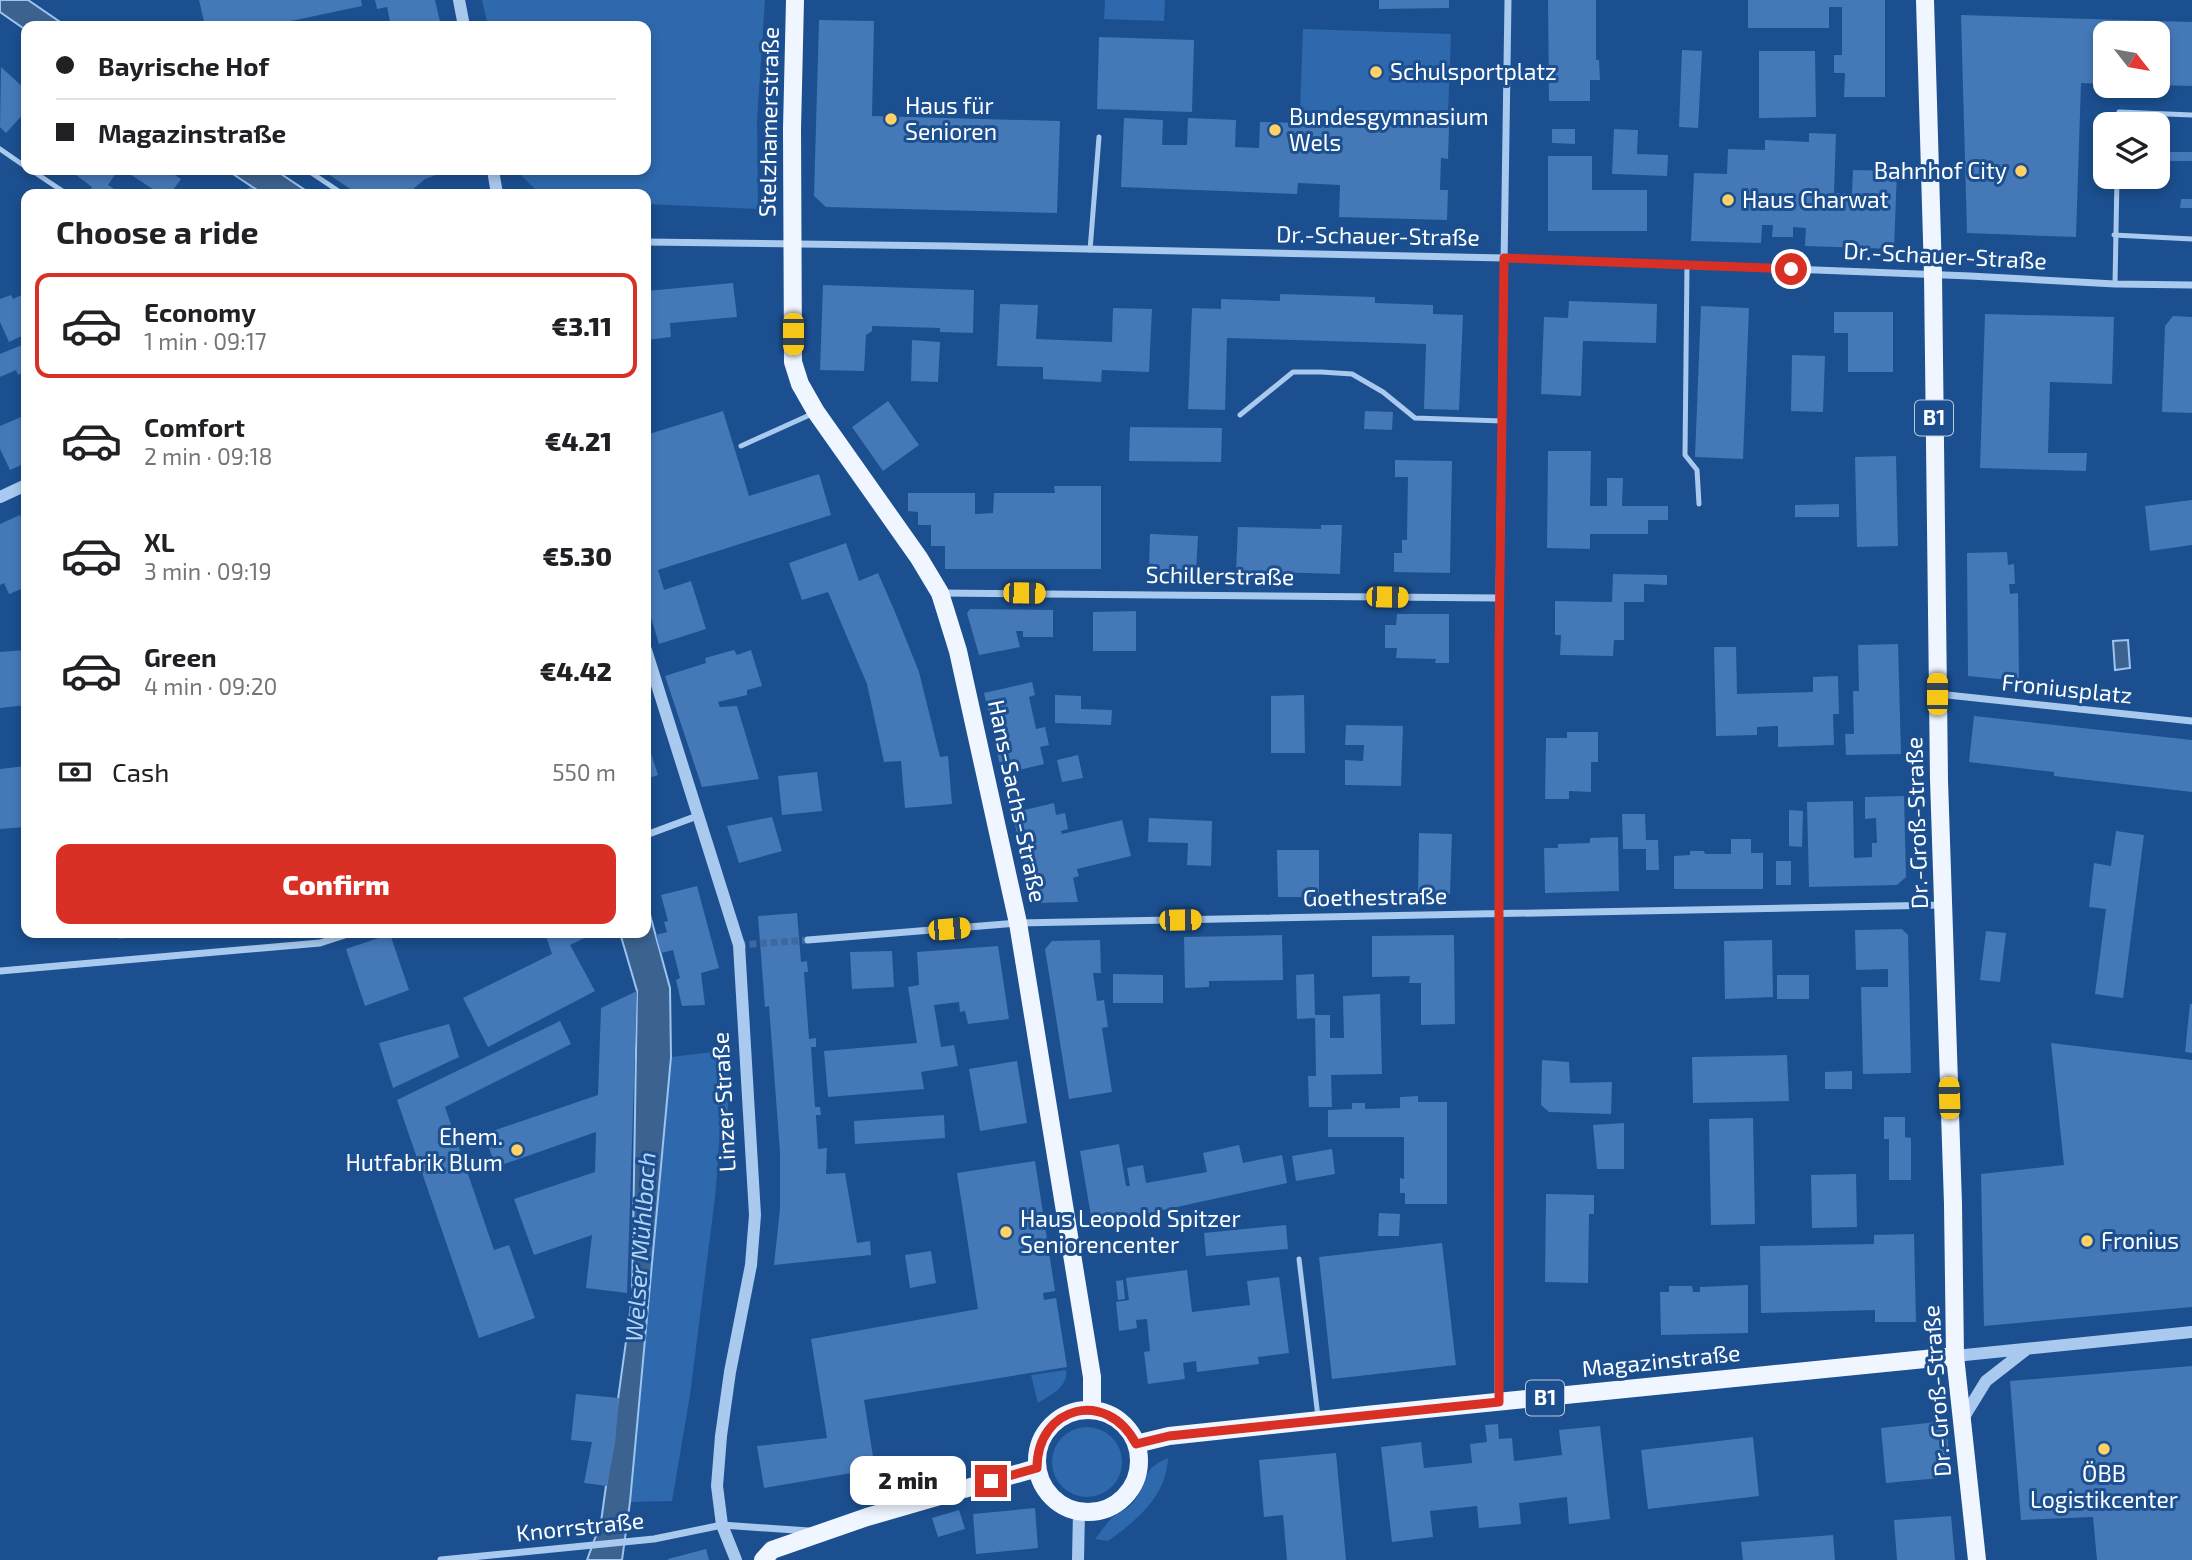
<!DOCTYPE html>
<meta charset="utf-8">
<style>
:root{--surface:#fff;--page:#f2f2f2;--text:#202124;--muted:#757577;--line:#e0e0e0;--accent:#d93025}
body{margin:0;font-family:"Exo 2",sans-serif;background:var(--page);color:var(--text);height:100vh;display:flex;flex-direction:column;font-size:26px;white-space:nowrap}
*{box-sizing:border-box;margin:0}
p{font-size:23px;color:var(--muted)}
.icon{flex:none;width:38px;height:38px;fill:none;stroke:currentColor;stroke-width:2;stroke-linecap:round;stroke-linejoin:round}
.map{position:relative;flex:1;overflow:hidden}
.panel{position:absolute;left:21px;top:189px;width:630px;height:749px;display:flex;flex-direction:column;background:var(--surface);border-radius:14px;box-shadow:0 4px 10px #0003}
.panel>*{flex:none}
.banner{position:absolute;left:21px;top:21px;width:630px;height:154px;border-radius:14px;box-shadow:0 4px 10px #0003;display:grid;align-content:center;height:154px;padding:0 35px;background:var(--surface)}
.needle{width:46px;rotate:121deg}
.controls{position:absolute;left:2093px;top:21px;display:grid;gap:14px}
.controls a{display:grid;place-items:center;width:77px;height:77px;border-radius:14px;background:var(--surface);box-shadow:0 4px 10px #0003;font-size:35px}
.end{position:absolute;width:32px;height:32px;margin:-16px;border:9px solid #d93025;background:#fff;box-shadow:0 0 0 4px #fff}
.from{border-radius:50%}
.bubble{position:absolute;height:49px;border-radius:14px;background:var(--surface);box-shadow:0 4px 10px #0003;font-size:23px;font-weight:800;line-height:49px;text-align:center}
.car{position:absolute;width:21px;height:42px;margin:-21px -10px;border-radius:9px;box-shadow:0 0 5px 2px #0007;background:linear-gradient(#f5c518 24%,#345 0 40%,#f5c518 0 76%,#345 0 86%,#f5c518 0)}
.banner b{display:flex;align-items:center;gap:24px;height:66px;font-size:26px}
.banner b+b{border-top:2px solid var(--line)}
.banner i{width:18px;height:18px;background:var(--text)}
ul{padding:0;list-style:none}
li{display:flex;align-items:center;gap:21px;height:105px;margin:0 14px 10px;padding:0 21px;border:4px solid transparent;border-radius:14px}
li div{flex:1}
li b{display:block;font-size:26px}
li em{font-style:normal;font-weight:800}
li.current{border-color:var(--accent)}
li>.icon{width:63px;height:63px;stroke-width:1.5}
h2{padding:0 35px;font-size:32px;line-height:84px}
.pay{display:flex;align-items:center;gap:18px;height:77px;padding:0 35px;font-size:26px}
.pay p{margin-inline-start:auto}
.cta{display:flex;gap:14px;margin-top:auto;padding:14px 35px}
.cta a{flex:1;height:80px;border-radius:14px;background:var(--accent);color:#fff;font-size:28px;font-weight:800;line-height:80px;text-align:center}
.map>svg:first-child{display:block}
.green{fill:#2e69ad}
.water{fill:#3c6290;stroke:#9cc4f0;stroke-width:2}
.building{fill:#4478b7}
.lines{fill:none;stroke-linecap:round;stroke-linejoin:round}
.minor-tunnel{stroke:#3d69a0;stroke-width:7;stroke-dasharray:7 3.5;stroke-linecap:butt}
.service{stroke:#a9c9ee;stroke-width:5}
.minor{stroke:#a9c9ee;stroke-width:7}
.tertiary{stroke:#a9c9ee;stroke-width:12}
.primary{stroke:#f0f6ff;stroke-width:18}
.route{stroke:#d93025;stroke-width:9}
.poi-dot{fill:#ffd166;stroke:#1b4f8f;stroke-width:2.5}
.labels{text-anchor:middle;stroke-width:6;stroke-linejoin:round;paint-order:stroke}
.shield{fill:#1b4f8f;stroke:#bbcadd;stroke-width:2}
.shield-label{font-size:21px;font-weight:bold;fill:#fff}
.poi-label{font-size:23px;fill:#fff;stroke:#1b4f8f;text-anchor:start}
.street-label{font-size:23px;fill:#fff;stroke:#1b4f8f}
.water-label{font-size:24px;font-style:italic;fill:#b5d3f5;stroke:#1b4f8f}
</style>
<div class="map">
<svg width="2192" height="1560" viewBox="0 0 2192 1560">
<rect width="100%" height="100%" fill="#1b4f8f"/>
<path class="green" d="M482,0H765L757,120L758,209L646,204V194H540L521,175L520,170H646V26H488Z
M1105,0H1165L1164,21L1104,19Z
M1303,29L1451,34L1448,116L1300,111Z
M729,1050L728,1117L720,1132L715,1198L690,1395L672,1501L630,1502L671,1057Z
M1066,1370C1069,1387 1050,1395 1038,1403L1031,1375Z
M1052 1462a35 35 0 1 1 70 0a35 35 0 1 1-70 0Z
M1168,1458C1166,1497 1137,1520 1108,1541L1095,1539C1101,1532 1106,1523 1113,1517C1121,1511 1129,1509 1135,1500C1150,1481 1139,1470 1168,1458Z"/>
<path class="water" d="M0,0H28L66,26H26V30L0,12Z
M227,170H275L311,194H263Z
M2128,640L2130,668L2115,670L2113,641Z
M646,900L670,988L671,1057L630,1502L622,1560H587L601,1522L632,1298L637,991L620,933H646Z"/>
<path class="building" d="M199,0H361L362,6L267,26H205Z
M375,0H435L441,26H391L387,7L377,9Z
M1379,0H1449V8L1379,9Z
M1548,0H1596V60H1599L1600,80H1590V101H1549Z
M1748,0H1885V97H1844L1845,73H1834V55H1842V7H1829V28H1748Z
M1961,15L2192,22V86L2158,85V33H2105V84L2081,83L2076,237L1967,233Z
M819,20L874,21L872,116L1060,121L1057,213L826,207L814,196Z
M1099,37L1194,40L1192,112L1097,109Z
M1682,50L1702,51L1698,128L1679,127Z
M1759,51H1815L1816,117L1759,118Z
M1,67L26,90V111L6,133L0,127Z
M1124,118L1163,120L1162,145H1187L1188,118L1236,120L1235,147L1259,148L1260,122L1449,127L1448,159L1441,158L1440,190H1448L1447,220L1339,217L1340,185L1298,183L1297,194L1121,187Z
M1552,129H1575V144L1552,143Z
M1614,129L1638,130L1637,154L1668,155L1667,176L1612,174Z
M1809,133L1836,134L1834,193H1852L1853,170L1897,171L1894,249L1805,246L1806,228L1793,227V237H1772L1773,225H1762L1761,243L1691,241L1694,173L1727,174L1728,149L1765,150V140L1809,142Z
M2167,152H2192V161H2167Z
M1548,156H1592V190H1647V231H1548Z
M62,170H118L108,185L122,194H87L92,187L72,172L70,175Z
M124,170H167L181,179L170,194H160Z
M322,170H448V171L425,179L407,194H358Z
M2147,177H2155V188L2146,187Z
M251,187L262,194H237Z
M2181,199H2192V208H2180Z
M733,283L737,317L670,323L671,337L646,340V291Z
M823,285L974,290L973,333L940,332V328L872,326V331L866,335L864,371L820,370Z
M26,293V334L9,342L0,322V299L11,295L13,299Z
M1280,294L1375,297V303L1433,305V314L1463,315L1459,410L1424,409L1426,344L1227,338L1225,410L1188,409L1192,308L1221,309V299L1280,301Z
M1569,301L1657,304L1656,343L1583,341L1581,396L1541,394L1544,317L1568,318Z
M1000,304L1038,305L1036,339L1112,342L1113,308L1152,309L1149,372L1102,370L1101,382L1043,379V367L997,366Z
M1701,306L1749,308L1743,459L1695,457Z
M1834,312H1893V372H1848V333H1834Z
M1985,314L2114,317L2112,384L2050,382L2048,453H2087L2086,471L1980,468Z
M2173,316L2192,317V413L2162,412L2165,326Z
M912,340L940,342L938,382L911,381Z
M22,345L26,356V371L18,375L16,370L0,377V354Z
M1792,355L1825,356L1823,412L1791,411Z
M888,401L919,445L883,471L852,427Z
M723,411L749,496L819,474L831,515L658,570L664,590L691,581L706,629L659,644L646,601V435Z
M1365,411L1393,412L1392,430L1364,429Z
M26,415V463L10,470L0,449V426Z
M1130,427L1222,428L1221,462L1129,461Z
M1548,451H1591L1590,506H1607V478H1623L1622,506H1668V520H1648V534H1590V549L1547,548Z
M1896,456L1898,546L1857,547L1855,457Z
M1395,460L1452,461L1450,573L1394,572V553H1402V540H1407L1408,477H1395Z
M1054,486H1101V569H945V546H931V525H918V512L908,511V493H975V514L993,513L994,493H1055Z
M2192,500V545L2150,551L2145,506Z
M1839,504V517H1795V505Z
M20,515L26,529V587L9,594L4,583L0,585V524Z
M1321,525H1342L1340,574L1236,571L1238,527L1321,529Z
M1150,534L1198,536L1196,571L1149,570Z
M846,543L859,581L878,573L895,612L919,672L940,757L948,756L952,804L905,808L901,761L884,762L867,684L828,592L802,600L789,563Z
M2007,552L2008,565L2014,564L2015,584H2009L2010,594L2018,593L2019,681L1968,676L1967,553Z
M1613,574L1667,575V585L1644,584V602H1624V640H1614L1613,656L1560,655L1561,635H1555V601L1612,602Z
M970,609L1053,610V637H1023V631H1016L1020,647L979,655L967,613Z
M1136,611V651H1093V612Z
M1397,614H1449V663H1435L1436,659L1396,658L1397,648H1385V625H1396Z
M1898,644L1901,754L1846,755L1845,734H1854L1853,691H1859L1858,645Z
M1714,647H1736L1737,694L1813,692V677L1838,676L1839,714H1833L1834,745L1778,747V726L1757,727V735L1716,736Z
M26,650V705L0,708V652Z
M734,650L737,655L751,650L762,686L747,690V695L718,702L720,707L737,706L759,779L702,787L665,676L706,663L705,658Z
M1032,682L1035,695L1029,697L1036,729L1045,727L1049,745L1040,747L1044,764L1002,774L984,693Z
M1055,695L1081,696V709L1112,710L1111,725L1055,723Z
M1304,695L1305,753H1271V696Z
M1974,716L2192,740V792L2054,776V772L1969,762Z
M1346,725L1403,726L1401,786L1345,785V760L1363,761L1364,745H1345Z
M1567,732H1598V762H1591V792L1569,791V799H1545L1546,738H1567Z
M646,738L658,775L646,779Z
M1078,755L1083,778L1062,782L1057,760Z
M26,766V827L0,829V769Z
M817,772L822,811L782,815L778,776Z
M1904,796L1906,877L1897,885L1809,887L1807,802L1853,801L1854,858L1872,857V843H1877L1876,818L1865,819V797Z
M1054,803L1056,815L1065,813L1068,829L1061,831L1062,834L1122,820L1131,856L1077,869L1079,876L1073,878L1078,902L1034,903L1023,857L1012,813Z
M1789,810L1803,811L1802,847L1789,846Z
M1622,814H1645L1646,840H1658L1659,870H1646V849H1623Z
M772,817L782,851L739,863L727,826Z
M1149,818L1212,821L1211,866L1187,865L1188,843L1148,842Z
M2116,831L2144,835L2123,998L2095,994L2106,909L2089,907L2094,863L2111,866Z
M1419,833L1452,834L1450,894H1418Z
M1618,837L1619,891L1545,893L1544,848H1558V844L1590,843V838Z
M1731,839H1751V853H1763V889H1674V856L1690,855V851H1704L1705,854H1731Z
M1277,850H1319V897H1278Z
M1776,861H1791V885H1776Z
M697,886L719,968L701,973L705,1005L682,1006L676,980L680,978L673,950L661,953L656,935L667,932L664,922L668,921L661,895Z
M797,913L801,962L807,961L808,972H804L809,1039L816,1038V1047H811L815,1107H820L821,1115H816L818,1149L827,1148L826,1174L845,1173L857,1243L870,1241L871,1255L774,1265L780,1208V1152L769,1006L765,1007L758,916Z
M1902,929L1908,935L1911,1073L1863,1074L1861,987H1888V969L1856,970L1855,930Z
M1986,931L2006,933L2000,982L1980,980Z
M118,933H154V934L119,939Z
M545,933H595L570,945L595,991L488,1047L463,998L552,954Z
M390,934L409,990L365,1006L346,949Z
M1282,935L1283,980L1209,981V987L1185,988L1184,937Z
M1454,935L1455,1024L1421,1025V983H1409L1410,976L1372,977V936Z
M1100,940L1101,973H1093L1097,1001L1104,1000L1108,1027L1102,1028L1112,1092L1069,1099L1045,949L1052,941Z
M1772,940L1773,997L1725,999L1724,941Z
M998,946L1009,1019L968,1024L965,1011L960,1012L959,1002L934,1005L941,1047L954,1045L958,1066L921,1072L924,1089L828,1097L824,1051L917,1043L908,987L919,985L917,952Z
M892,951L894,987L852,989L850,952Z
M1113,974L1163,975V1003H1113Z
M1314,974L1315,1015H1330V1038H1344L1343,996L1380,994L1382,1074L1331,1075L1332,1107H1309L1308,1076H1316L1315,1018L1297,1019L1296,975Z
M1777,975H1809V999H1777Z
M637,991L627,1293L586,1288L592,1235L534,1255L514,1199L595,1172L596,1132L496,1167L484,1134L598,1095L601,1008Z
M2190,1004H2192V1053L2185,1052Z
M560,1021L571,1044L445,1107L494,1250L509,1245L535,1318L479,1338L397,1100Z
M449,1024L459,1057L393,1088L379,1043Z
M2051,1043L2192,1060V1307L1984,1326L1981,1174L2064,1165Z
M1787,1055L1789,1101L1693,1103L1692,1057Z
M1542,1060L1569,1062L1570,1083L1612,1082L1611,1114L1549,1112L1541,1105Z
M1017,1061L1027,1123L980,1131L969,1069Z
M1852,1071V1089H1825V1072Z
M1418,1096V1102H1447V1204H1405V1193H1400V1178L1404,1179V1137H1328V1110L1352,1109V1103H1365V1109L1400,1108V1097Z
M944,1115L945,1138L855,1144L854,1121Z
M1884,1117H1905V1137L1911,1138V1180H1889V1139H1884Z
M1753,1118L1755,1224L1711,1225L1709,1119Z
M1624,1123V1169H1597L1593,1125Z
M1119,1144L1126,1186H1130L1127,1168L1143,1165L1146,1183L1207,1172L1203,1153L1239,1145L1243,1163L1282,1155L1287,1183L1131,1217L1132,1222L1093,1228L1080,1151Z
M1332,1149L1335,1174L1296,1181L1292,1156Z
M1035,1161L1055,1291L1043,1293L1044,1300L1056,1298L1067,1367L864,1400L875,1469L764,1488L757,1446L827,1438L811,1339L978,1309L957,1173Z
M1856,1174L1857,1227L1812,1228L1811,1175Z
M1546,1194L1594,1195V1214H1589L1588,1283L1545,1282Z
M1379,1213L1400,1214L1399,1236H1378Z
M1286,1225L1288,1249L1206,1256L1204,1233Z
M1914,1234L1916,1322H1875V1310L1761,1313L1760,1246L1874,1244V1235Z
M1442,1243L1456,1365L1332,1379L1319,1257Z
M931,1251L936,1283L910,1288L905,1255Z
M1187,1270L1192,1312L1250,1305L1247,1281L1279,1277L1289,1353L1258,1357L1259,1364L1197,1372L1196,1361L1183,1363L1185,1379L1148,1384L1144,1352L1150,1351L1147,1319L1136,1320L1137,1328L1119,1331L1116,1302L1129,1300L1126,1278Z
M1123,1280L1125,1299L1118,1300L1116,1281Z
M1748,1285V1333L1661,1335L1660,1292H1669V1286H1692L1693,1292H1700V1287Z
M2192,1366V1560H2097L2093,1517L2021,1520L2010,1381Z
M576,1394L619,1398L615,1444L607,1486L584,1483L592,1442L571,1440Z
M1946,1421L1951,1477L1886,1483L1881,1428Z
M1498,1424L1499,1439L1512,1438L1514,1461L1562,1455L1559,1430L1600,1426L1610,1519L1569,1524L1567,1497L1519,1503L1521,1524L1479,1528L1477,1506L1430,1511L1433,1537L1392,1542L1381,1447L1421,1442L1424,1468L1472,1463L1470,1444L1487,1442L1485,1425Z
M1753,1437L1759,1496L1648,1509L1641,1450Z
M1336,1453L1346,1560H1287L1283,1515L1264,1517L1259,1460Z
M898,1477L900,1482L884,1487L883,1483Z
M1035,1508L1038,1548L976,1554L973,1514Z
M959,1510L965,1529L938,1537L932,1518Z
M1951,1516L1955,1560H1897L1894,1520Z
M1833,1535L1835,1560H1743L1741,1542Z
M706,1549L709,1560H668V1559Z"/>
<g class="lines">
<path class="minor-tunnel" d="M739,945L808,940"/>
<path class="service" d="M2119,124V112L2192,115
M0,149L26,167
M31,170L67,194
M307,170L343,194
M2114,235L2192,239
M1090,250L1099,137
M1687,265L1685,455L1697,470L1699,504
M2115,284L2117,177
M1240,415L1293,372H1321L1352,374L1383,392L1415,418L1502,421
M741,446L814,413
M1299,1259L1318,1417"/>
<path class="minor" d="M646,242L950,246L1504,258L1970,276L2115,284L2192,285
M940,593L1499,598
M1938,694L2192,721
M646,835L700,815
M808,940L1018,923L1943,905
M0,971L320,943L351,933
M1498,1402L1499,598L1508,0
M441,1560L654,1539L722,1525L809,1531"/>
<path class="tertiary" d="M459,0L464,26
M493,170L497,194
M0,497L26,485
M646,650L739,945L755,1215L751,1265L730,1372L721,1436L717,1486L722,1525L736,1560
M1955,1356L2192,1332
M1962,1420L1986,1381L2027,1349
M1078,1560L1079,1511"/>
<path class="primary" d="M795,0L792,129L793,362L800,384L816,412L919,558L940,593L958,651L1018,923L1092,1377V1410
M1925,0L1933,274L1939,780L1953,1204L1955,1356L1977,1560
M1037 1461a51 51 0 1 1 102 0a51 51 0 1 1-102 0Z
M1136,1444L1169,1436L1366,1415L1955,1356
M763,1560L772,1550L867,1517L1037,1468"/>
</g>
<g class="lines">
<path class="route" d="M991,1481L1037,1468C1037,1406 1107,1388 1136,1444L1169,1436L1499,1402V650L1504,258L1791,269"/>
</g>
<g class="poi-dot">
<circle cx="1376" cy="72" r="7"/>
<circle cx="891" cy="119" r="7"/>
<circle cx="1275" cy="130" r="7"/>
<circle cx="2021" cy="171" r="7"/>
<circle cx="1728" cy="200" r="7"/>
<circle cx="517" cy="1150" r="7"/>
<circle cx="1006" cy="1232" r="7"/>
<circle cx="2087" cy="1241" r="7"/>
<circle cx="2104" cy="1449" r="7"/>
</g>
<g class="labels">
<g class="shield">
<rect x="1915" y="400.5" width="38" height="35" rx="5"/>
<rect x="1526" y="1380.5" width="38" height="35" rx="5"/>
</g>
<g class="shield-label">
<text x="1934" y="425">B1</text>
<text x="1545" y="1405">B1</text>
</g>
<g class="poi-label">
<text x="1390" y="80">Schulsportplatz</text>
<text x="905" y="114">Haus für<tspan x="905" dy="26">Senioren</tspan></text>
<text x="1289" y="125">Bundesgymnasium<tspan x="1289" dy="26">Wels</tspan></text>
<text x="2007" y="179" text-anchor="end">Bahnhof City</text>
<text x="1742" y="208">Haus Charwat</text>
<text x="503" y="1145" text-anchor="end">Ehem.<tspan x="503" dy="26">Hutfabrik Blum</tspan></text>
<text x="1020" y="1227">Haus Leopold Spitzer<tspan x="1020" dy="26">Seniorencenter</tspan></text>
<text x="2101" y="1249">Fronius</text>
<text x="2104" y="1482" text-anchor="middle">ÖBB<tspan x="2104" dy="26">Logistikcenter</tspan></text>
</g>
<g class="street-label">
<text transform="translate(769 122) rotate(-89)" y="8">Stelzhamerstraße</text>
<text transform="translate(1378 236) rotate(1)" y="8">Dr.-Schauer-Straße</text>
<text transform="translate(1945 256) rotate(3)" y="8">Dr.-Schauer-Straße</text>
<text transform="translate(1220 576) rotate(1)" y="8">Schillerstraße</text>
<text transform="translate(2067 689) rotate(6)" y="8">Froniusplatz</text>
<text transform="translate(1017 801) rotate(78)" y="8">Hans-Sachs-Straße</text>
<text transform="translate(1917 823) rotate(-92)" y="8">Dr.-Groß-Straße</text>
<text transform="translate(1375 897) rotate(-1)" y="8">Goethestraße</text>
<text transform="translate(724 1102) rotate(-93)" y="8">Linzer Straße</text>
<text transform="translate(1661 1361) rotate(-6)" y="8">Magazinstraße</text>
<text transform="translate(1937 1391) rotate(-94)" y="8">Dr.-Groß-Straße</text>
<text transform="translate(580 1527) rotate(-6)" y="8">Knorrstraße</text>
</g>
<g class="water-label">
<text transform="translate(641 1247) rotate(-86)" y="8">Welser Mühlbach</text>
</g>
</g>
</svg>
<div class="controls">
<a><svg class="needle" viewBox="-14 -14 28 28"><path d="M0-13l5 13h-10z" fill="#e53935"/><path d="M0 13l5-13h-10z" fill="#757577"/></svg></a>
<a><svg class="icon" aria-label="layers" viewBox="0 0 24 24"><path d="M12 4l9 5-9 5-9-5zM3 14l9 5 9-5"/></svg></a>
</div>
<i class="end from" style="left:1791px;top:269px"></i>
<i class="end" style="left:991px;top:1481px"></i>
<div class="bubble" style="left:850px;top:1456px;width:116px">2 min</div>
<i class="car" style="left:793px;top:334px;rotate:180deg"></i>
<i class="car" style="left:1024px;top:593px;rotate:91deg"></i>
<i class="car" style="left:1387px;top:597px;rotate:91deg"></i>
<i class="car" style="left:1937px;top:694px;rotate:0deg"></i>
<i class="car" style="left:1180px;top:920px;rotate:89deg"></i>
<i class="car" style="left:949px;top:929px;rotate:85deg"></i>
<i class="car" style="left:1949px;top:1098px;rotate:358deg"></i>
<div class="banner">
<b><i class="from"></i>Bayrische Hof</b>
<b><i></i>Magazinstraße</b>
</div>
<section class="panel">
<h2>Choose a ride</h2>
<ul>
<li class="current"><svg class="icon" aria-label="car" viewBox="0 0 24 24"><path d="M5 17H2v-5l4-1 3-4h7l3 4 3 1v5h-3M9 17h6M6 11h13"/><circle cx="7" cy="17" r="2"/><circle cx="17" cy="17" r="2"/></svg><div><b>Economy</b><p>1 min · 09:17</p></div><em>€3.11</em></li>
<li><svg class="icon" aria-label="car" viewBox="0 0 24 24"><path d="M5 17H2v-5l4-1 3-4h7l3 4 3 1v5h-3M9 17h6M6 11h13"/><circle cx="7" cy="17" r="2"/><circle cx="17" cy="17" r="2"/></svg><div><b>Comfort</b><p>2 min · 09:18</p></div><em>€4.21</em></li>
<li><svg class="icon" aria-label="car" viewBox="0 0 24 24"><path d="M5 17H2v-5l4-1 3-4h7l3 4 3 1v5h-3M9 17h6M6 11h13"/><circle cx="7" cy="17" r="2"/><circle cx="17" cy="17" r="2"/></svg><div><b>XL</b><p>3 min · 09:19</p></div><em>€5.30</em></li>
<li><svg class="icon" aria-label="car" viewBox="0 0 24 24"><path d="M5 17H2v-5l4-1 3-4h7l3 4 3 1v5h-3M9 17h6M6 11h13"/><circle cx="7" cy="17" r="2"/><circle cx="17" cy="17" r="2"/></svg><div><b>Green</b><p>4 min · 09:20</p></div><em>€4.42</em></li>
</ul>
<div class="pay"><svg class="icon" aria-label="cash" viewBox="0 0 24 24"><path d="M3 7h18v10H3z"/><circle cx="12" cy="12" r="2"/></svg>Cash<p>550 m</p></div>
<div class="cta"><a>Confirm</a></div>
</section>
</div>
